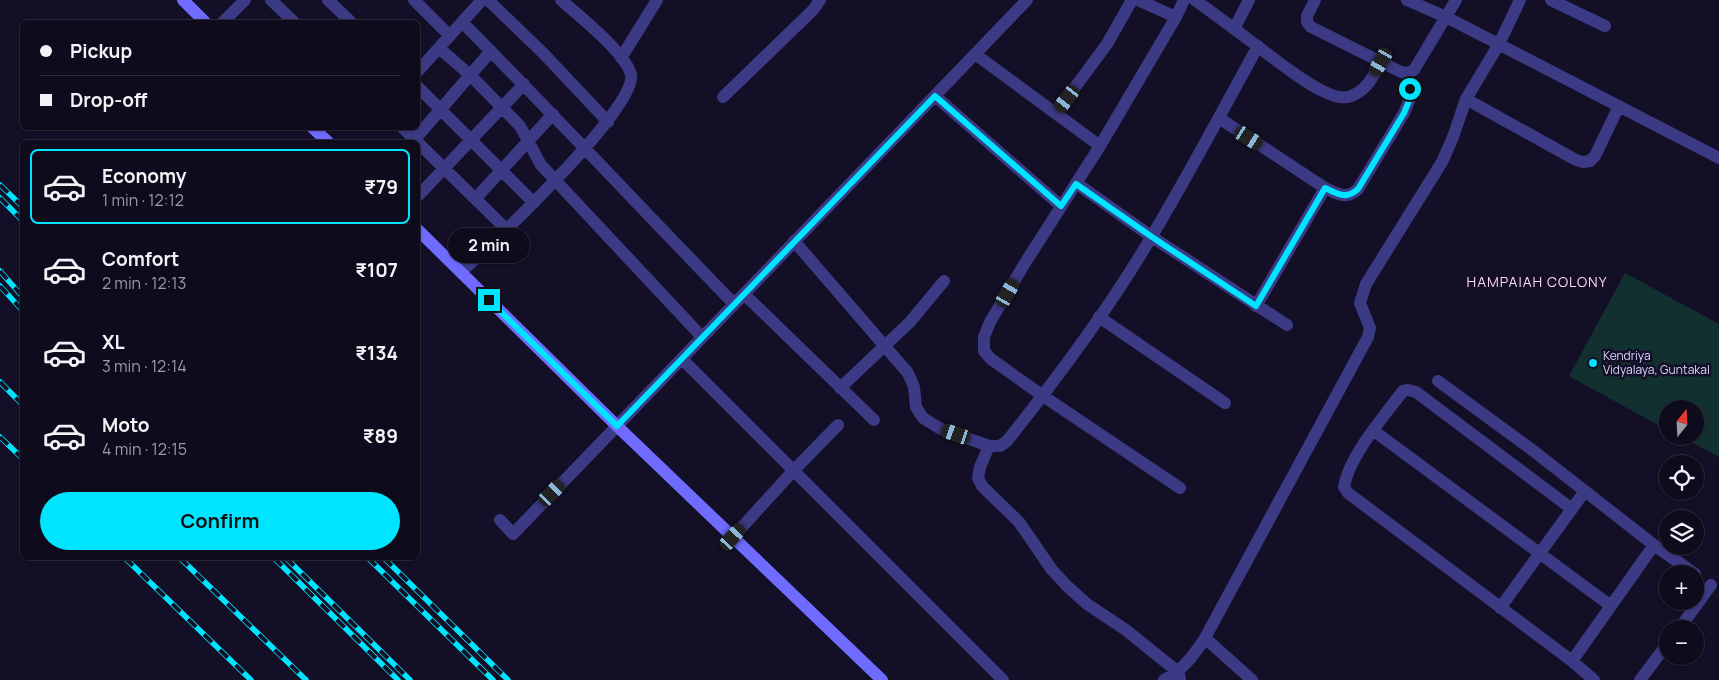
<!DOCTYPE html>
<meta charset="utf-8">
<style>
:root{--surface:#0e0b1c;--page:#171425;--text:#f1f3f6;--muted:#9b9ba3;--line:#2e2b3b;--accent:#00e5ff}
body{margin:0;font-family:Manrope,sans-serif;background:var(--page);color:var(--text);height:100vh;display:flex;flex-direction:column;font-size:19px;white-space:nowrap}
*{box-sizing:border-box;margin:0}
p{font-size:16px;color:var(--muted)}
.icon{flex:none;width:28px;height:28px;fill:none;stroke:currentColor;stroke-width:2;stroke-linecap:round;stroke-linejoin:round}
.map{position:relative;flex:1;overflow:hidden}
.side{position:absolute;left:20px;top:140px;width:400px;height:420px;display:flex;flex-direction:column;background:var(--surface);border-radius:8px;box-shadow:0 1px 4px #0004,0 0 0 1px var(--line)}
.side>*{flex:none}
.guide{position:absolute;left:20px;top:20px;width:400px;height:110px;border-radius:8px;box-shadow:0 1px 4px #0004,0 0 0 1px var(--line);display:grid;align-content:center;height:110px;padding:0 20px;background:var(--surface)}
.needle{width:32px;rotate:18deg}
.controls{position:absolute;left:1659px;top:400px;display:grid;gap:10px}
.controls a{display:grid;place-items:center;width:45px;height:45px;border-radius:50%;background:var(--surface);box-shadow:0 1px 4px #0004,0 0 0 1px var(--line);font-size:25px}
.end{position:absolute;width:22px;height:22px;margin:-11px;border:6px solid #00e5ff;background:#111;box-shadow:0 0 0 2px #111}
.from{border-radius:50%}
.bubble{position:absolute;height:35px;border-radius:18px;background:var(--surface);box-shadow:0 1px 4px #0004,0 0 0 1px var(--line);font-size:16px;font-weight:700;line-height:35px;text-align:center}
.car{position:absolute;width:15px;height:30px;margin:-15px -8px;border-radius:6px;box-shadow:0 0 4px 1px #0007;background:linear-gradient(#222 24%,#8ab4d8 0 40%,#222 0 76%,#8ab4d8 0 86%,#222 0)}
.guide b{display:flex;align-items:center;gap:18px;height:48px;font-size:19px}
.guide b+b{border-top:1px solid var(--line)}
.guide i{width:12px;height:12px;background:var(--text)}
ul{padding:9px 0 0;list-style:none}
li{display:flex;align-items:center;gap:15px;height:75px;margin:0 10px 8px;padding:0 10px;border:2px solid transparent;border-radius:8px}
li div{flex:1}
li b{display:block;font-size:19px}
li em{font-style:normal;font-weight:700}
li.current{border-color:var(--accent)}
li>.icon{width:45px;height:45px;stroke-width:1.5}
.cta{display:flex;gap:10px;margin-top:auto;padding:10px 20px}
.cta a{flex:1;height:58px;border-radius:30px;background:var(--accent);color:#111;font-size:20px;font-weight:700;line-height:58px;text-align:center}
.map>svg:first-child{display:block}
.green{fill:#12302f}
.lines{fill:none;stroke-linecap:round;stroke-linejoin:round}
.street{stroke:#3d3a85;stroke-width:12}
.secondary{stroke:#6f6bff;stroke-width:12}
.rail-casing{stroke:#00e5ff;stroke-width:5.5}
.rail{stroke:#130f26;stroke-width:4;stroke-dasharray:11;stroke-linecap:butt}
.route{stroke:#00e5ff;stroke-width:6}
.poi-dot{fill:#00e5ff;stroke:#130f26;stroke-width:2}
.labels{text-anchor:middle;stroke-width:5;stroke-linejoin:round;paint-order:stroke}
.poi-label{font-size:12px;fill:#d9d4ff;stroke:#130f26;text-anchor:start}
.neighbourhood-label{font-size:14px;letter-spacing:1px;fill:#ffd6f0;stroke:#130f26}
</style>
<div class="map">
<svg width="1719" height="680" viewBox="0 0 1719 680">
<rect width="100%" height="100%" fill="#130f26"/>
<path class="green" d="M1625,273L1719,324V457L1680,436H1695V409H1668L1667,430L1569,376Z"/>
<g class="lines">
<path class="street" d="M271,0L294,22
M328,0L351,22
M414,0L450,36
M488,0L544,54L608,122
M1138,0L1176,17
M1195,0C1216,15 1236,30 1257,46C1275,59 1326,102 1348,97C1366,92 1373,77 1381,62
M1315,0L1307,16V22L1311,27L1401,72L1408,73L1414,70L1456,0
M1407,0L1446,17L1719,158
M1551,0L1605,26
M223,22L245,0
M462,22C554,115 643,210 734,304
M1234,29L1249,0
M439,48L470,75L520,126L541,165L702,337
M975,54L1100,146
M621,58L657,0
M418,71L482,0
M418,87L534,203
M935,96L1061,206
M723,97L813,10L820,0
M1466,99L1576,160L1583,162L1590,161L1595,156L1619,106
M1056,113L1107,44L1132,0
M1219,118L1325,188C1338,194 1346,200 1358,189L1404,113L1409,101L1408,73
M403,128L507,230
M415,139L491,51
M1076,183L1152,237L1287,325
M418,196L524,84
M476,198L553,114
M794,241L908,373L914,387L916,407L923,418L939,428L989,446H1000L1007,441C1059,376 1110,307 1152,236C1189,174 1223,110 1258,46
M461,272C490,246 637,108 631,75C627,54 578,15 561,0
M744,294L874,420
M1256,306L1325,188
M1099,317L1225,403
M682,359L1003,680
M1438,381L1531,449L1654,545L1695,574
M840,388L910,322L944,281
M1374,431L1611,606
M989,446L980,467L978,478L982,486L1019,522L1052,570L1068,587L1087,604L1126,630L1178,672L1180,678
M1180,488L1043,396L991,359L984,351V337L990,322L1025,263L1100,146L1176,17L1184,0
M1572,509L1416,392L1408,390L1403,391C1384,416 1349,456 1344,487L1348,493L1572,661L1594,680
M500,520L513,534L1027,0
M733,537L793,471L838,425
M1500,608L1585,491
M1679,629L1711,585
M1205,638L1252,680
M1572,661L1654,545
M1164,680C1183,670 1194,655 1205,638C1260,538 1313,437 1368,337L1370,328L1360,303L1366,284L1442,162L1453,137L1466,99L1499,44L1520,0
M1640,680L1668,643"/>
<path class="secondary" d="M183,0L205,22
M313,128L328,142
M418,230L617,426L882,680"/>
<defs>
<path id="rail" d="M0,185L22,206
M0,198L22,220
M0,271L22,296
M0,286L22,310
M0,382L22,404
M0,437L22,458
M125,558L251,680
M180,558L306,680
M274,558L398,680
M286,558L410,680
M368,558L493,680
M384,558L508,680"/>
</defs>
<use href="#rail" class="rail-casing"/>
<use href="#rail" class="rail"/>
</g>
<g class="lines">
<path class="route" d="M489,300L617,426L935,96L1061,206L1076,184L1152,237L1256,306L1325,188C1338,194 1346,200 1358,189L1404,113L1409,101L1410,89"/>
</g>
<circle class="poi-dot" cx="1593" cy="363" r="5"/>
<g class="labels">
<g class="poi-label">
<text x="1603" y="360">Kendriya<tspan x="1603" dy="14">Vidyalaya, Guntakal</tspan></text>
</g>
<g class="neighbourhood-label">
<text x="1537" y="287">HAMPAIAH COLONY</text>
</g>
</g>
</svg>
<div class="controls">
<a><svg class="needle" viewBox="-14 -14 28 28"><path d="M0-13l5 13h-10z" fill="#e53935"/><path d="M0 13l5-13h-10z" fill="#9b9ba3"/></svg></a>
<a><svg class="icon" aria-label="locate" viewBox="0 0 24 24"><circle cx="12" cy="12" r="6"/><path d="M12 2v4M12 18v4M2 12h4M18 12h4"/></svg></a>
<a><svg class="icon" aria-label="layers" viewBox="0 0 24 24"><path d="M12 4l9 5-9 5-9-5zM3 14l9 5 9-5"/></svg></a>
<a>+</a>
<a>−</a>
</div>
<i class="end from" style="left:1410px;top:89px"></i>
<i class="end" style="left:489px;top:300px"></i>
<div class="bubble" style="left:448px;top:228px;width:82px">2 min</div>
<i class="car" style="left:1381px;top:62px;rotate:210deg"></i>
<i class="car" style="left:1067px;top:99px;rotate:218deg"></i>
<i class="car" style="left:1249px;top:138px;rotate:123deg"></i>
<i class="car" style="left:1008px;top:293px;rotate:30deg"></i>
<i class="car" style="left:956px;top:434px;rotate:289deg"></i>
<i class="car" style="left:552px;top:493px;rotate:44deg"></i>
<i class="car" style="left:733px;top:537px;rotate:42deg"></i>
<div class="guide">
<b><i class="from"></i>Pickup</b>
<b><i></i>Drop-off</b>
</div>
<section class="side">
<ul>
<li class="current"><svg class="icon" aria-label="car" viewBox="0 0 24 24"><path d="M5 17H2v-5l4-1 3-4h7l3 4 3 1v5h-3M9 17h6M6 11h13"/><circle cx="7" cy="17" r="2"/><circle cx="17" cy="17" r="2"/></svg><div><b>Economy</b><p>1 min · 12:12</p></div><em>₹79</em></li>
<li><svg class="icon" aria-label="car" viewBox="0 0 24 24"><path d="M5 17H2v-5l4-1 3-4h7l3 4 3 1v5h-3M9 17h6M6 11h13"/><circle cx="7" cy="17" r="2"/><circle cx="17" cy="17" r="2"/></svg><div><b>Comfort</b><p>2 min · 12:13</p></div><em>₹107</em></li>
<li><svg class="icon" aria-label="car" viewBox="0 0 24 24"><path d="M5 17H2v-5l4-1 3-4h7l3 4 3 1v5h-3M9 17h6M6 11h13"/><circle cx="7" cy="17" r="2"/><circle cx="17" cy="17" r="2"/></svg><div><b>XL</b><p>3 min · 12:14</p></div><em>₹134</em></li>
<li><svg class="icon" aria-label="car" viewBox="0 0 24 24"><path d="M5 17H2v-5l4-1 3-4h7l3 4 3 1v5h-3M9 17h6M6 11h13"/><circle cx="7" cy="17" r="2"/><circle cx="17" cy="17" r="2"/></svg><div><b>Moto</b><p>4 min · 12:15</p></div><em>₹89</em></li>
</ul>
<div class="cta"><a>Confirm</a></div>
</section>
</div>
